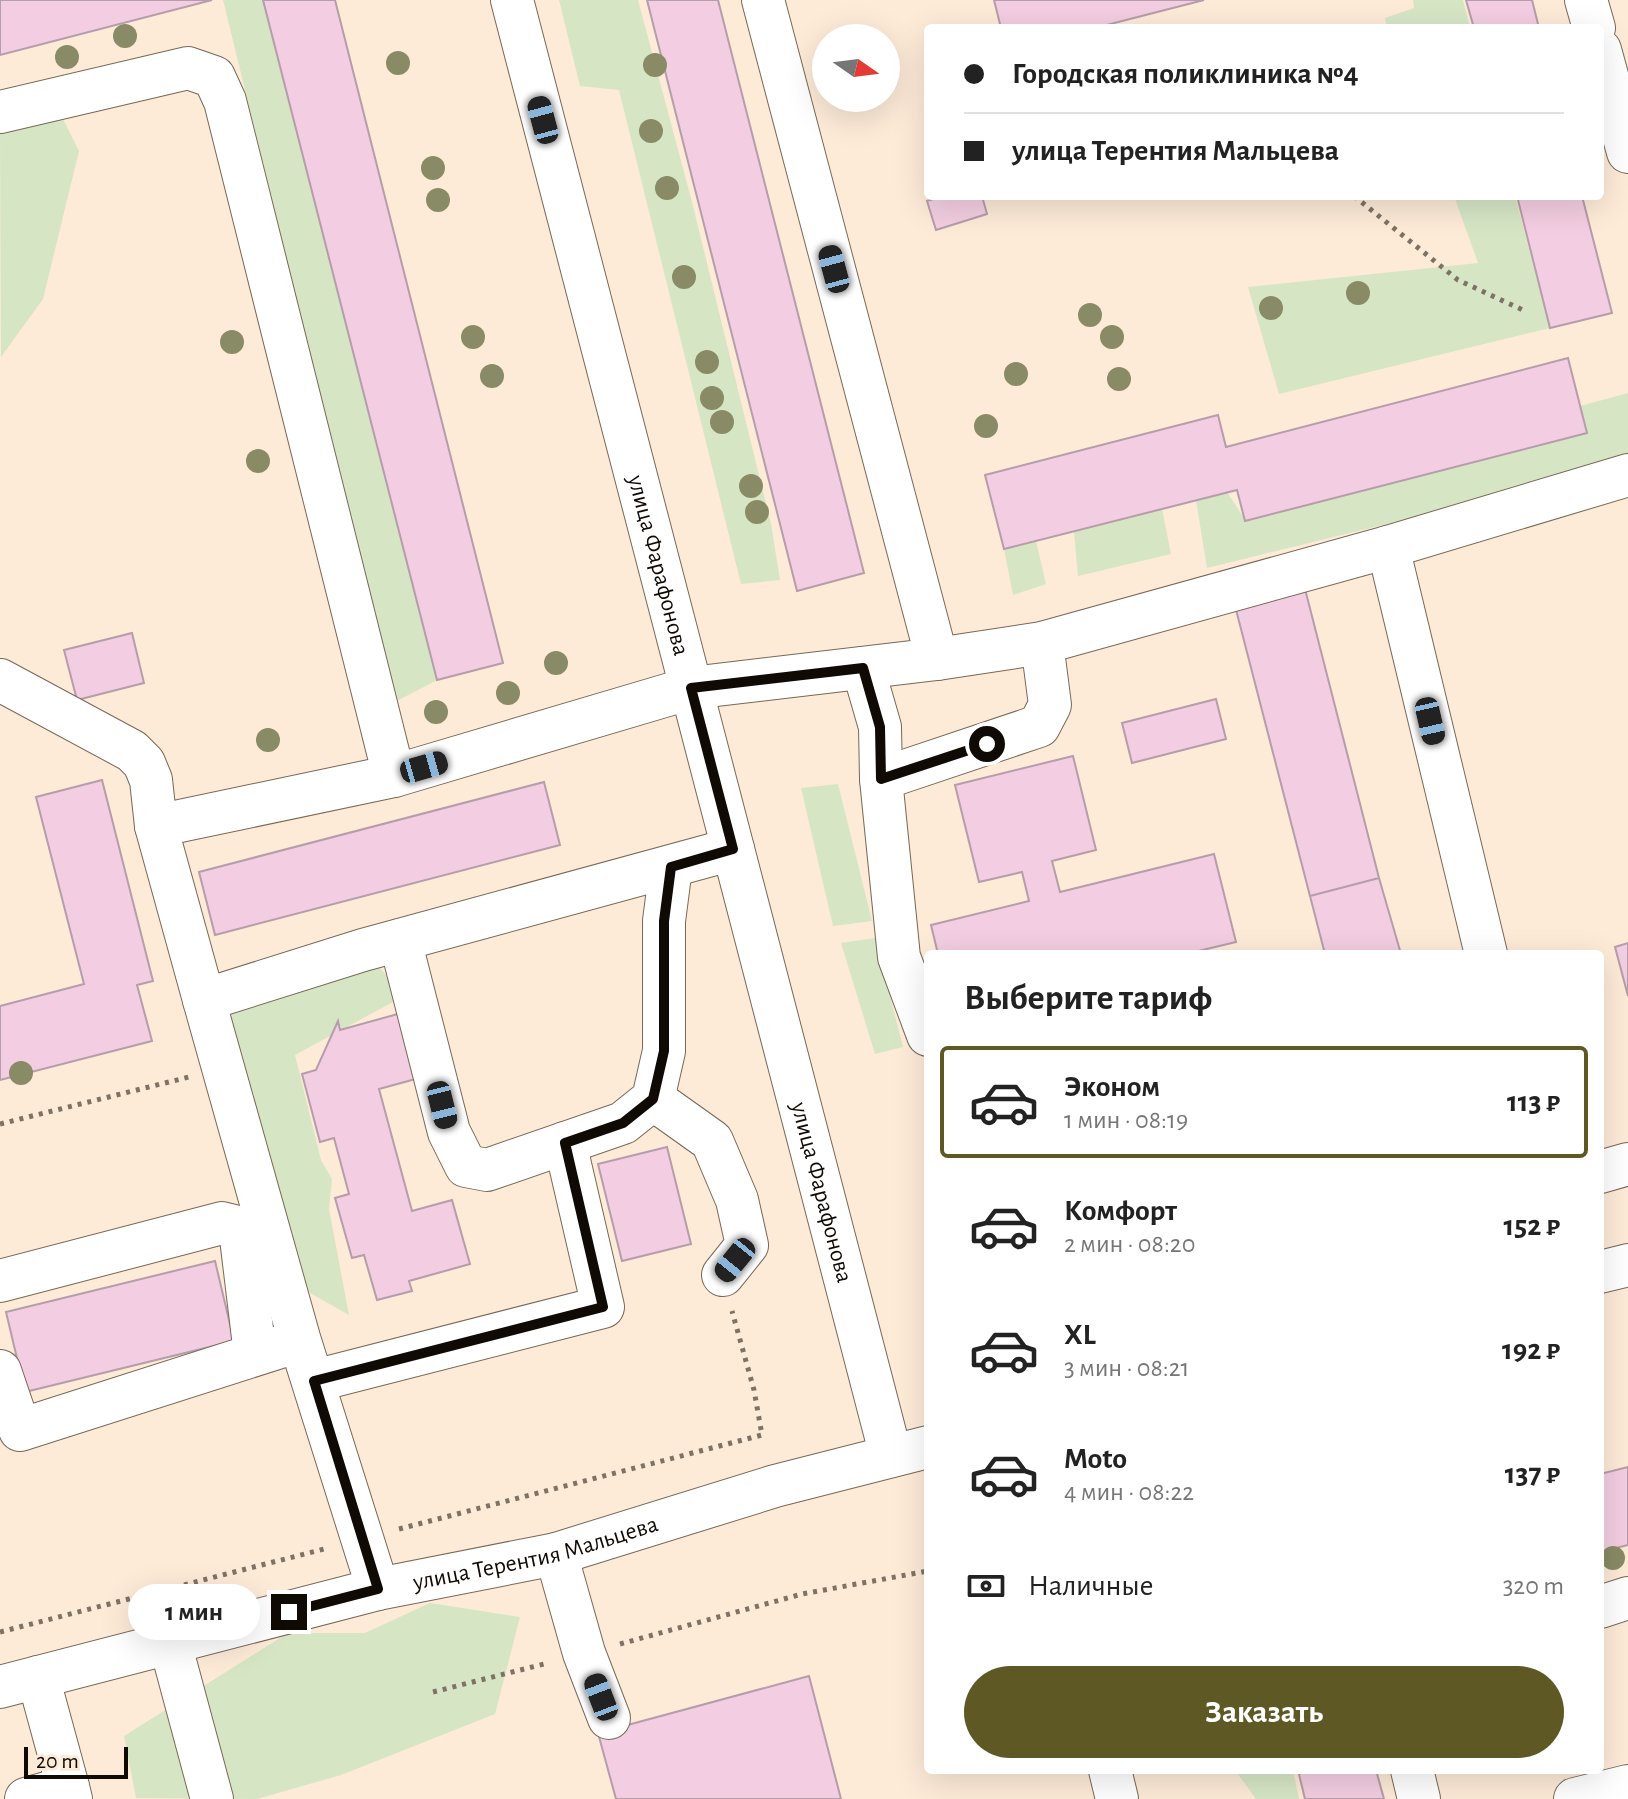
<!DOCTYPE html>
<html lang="ru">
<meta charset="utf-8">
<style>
:root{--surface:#fff;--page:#f6f6f6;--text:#222;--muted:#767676;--line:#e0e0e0;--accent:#5d5824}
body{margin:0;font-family:"Alegreya Sans",sans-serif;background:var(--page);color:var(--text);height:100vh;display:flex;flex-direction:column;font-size:30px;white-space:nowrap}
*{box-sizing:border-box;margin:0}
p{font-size:26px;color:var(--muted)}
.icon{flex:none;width:44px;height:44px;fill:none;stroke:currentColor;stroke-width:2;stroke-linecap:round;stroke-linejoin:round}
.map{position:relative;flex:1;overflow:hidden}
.drawer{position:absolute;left:924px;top:950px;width:680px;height:824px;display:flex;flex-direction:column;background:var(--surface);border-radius:8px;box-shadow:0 8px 32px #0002}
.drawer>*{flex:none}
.guide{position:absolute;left:924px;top:24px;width:680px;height:176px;border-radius:8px;box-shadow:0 8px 32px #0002;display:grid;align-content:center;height:176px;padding:0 40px;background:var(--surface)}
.needle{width:52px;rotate:104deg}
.controls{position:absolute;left:812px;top:24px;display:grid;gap:16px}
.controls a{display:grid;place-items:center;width:88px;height:88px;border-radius:50%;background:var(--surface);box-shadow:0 8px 32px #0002;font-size:40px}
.scale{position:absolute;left:24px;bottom:20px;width:104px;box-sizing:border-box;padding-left:8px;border:4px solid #100a05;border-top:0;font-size:22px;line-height:28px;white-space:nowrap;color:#100a05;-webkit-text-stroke:6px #fdead7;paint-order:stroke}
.end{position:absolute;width:36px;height:36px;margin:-18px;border:10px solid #100a05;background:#fff;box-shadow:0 0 0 4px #fff}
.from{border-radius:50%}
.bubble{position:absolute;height:56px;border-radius:28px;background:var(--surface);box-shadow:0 8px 32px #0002;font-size:26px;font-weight:600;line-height:56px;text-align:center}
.car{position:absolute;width:24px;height:48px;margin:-24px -12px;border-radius:10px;box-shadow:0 0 6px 2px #0007;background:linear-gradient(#222 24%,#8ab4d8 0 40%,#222 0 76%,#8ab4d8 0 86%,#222 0)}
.guide b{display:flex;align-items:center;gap:28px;height:76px;font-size:30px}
.guide b+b{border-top:2px solid var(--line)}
.guide i{width:20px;height:20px;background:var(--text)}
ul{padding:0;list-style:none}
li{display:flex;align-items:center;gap:24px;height:112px;margin:0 16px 12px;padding:0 24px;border:4px solid transparent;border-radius:8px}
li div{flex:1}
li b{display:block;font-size:30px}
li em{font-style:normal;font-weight:600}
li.selected{border-color:var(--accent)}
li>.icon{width:72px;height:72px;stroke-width:1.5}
h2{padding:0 40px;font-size:36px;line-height:96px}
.pay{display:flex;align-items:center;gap:20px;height:88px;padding:0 40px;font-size:30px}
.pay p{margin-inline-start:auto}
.action{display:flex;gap:16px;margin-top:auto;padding:16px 40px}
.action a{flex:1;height:92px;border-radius:48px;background:var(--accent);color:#fff;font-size:32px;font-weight:600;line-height:92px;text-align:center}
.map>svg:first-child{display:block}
.green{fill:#d6e6c5}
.building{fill:#f3cde1;stroke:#b59daa;stroke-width:2}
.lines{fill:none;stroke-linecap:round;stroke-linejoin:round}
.minor-casing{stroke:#786857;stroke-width:44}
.path{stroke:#7e7266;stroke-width:5;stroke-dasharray:4 6;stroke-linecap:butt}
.minor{stroke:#fff;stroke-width:42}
.tree{fill:#888b65}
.route{stroke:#100a05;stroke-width:10}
.labels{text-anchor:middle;stroke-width:7;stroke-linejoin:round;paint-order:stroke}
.street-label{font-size:24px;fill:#100a05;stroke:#fdead7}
</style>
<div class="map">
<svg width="1628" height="1799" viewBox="0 0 1628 1799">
<rect width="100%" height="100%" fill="#fdead7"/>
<path class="green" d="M223,0H263L437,680L395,702Z
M559,0H638L692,202L771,524L780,580L741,584L619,90L580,86Z
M1413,0H1463L1470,28H1387L1385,18L1414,8Z
M63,119L79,151L43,299L1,357L0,134Z
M1454,196H1515L1550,328L1279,394L1248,287L1478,263Z
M1628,393V465L1207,568L1196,500L1227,492L1246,521L1469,463L1580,406Z
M1162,509L1171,554L1078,576L1074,532Z
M1036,541L1046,584L1013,595L1004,549Z
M838,784L872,921L833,926L801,788Z
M875,938L903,1047L875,1054L841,943Z
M373,960L404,996L295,1055L321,1160L332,1179L329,1209L349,1315L310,1293L282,1230L218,1010Z
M430,1603L520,1617L495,1714L341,1775L257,1799L136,1798L124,1736L288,1633H365Z
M1235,1770H1293L1299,1799H1256Z"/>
<path class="building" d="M0,0H212L0,55Z
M263,0H335L503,663L437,680Z
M647,0H718L864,573L797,591Z
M994,0H1204L1095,28H1001Z
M1466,0H1532L1539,28H1474Z
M943,196H982L987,214L936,230L927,201Z
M1517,196H1582L1612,313L1550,328Z
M1568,358L1587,433L1245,521L1237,490L1004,549L985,475L1218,415L1226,447Z
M1304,585L1379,878L1310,896L1234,602Z
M132,633L144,683L77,700L64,650Z
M1216,699L1226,739L1132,763L1122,723Z
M1073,756L1096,850L1052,861L1060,892L1214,854L1236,942L1186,954H938L931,925L1029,901L1022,872L979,882L955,785Z
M102,780L153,981L137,985L152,1041L0,1080V1006L84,984L36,797Z
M544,782L560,845L215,935L199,872Z
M1379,878L1401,954H1325L1310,896Z
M1628,943V996L1615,947Z
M405,1012L423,1077L379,1089L412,1211L452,1200L470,1264L409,1281L412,1291L377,1300L364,1255L352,1258L335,1198L349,1194L334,1138L320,1142L302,1074L316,1070L338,1021L340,1030Z
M667,1147L691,1244L622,1261L598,1164Z
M215,1261L234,1341L25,1392L6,1312Z
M1628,1467V1545L1600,1552V1474Z
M809,1676L841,1799H616L598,1733Z
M1298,1770H1376L1384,1799H1305Z"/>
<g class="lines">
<defs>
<g id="minor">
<path id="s1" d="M512,0L891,1456"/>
<path d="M763,0L937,659"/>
<path d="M1586,0L1594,28"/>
<path d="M1600,50L1628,152"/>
<path d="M0,112L188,68L214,77L225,101L394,776L691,688L937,659L1042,643L1388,547L1628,475"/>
<path d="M1388,547L1486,954"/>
<path d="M863,668L880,727L881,779L899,957L928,1035"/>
<path d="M0,680L132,751L144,763L151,780L156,826L204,1000L363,950L733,849"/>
<path d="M881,779L1039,726L1050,705L1042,643"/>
<path d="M156,826L394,776"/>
<path d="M400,940L449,1132L466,1166L487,1170L623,1123L653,1099L664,1051V921L671,867"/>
<path d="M204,1000L299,1338L378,1589"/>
<path d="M653,1099L712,1141L737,1200L747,1245L723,1275"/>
<path d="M1600,1172L1628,1164"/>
<path d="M1600,1272L1628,1265"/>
<path d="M0,1281L222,1223L234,1226L241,1238L255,1354"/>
<path d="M0,1371L20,1430L280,1347"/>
<path d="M314,1381L603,1307L565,1143"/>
<path d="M556,1554L584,1653L609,1718"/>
<path d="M1600,1607L1628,1598"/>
<path d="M170,1643L212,1799"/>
<path d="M38,1677L68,1787"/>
<path id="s2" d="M0,1687L378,1589L556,1554L775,1486L928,1447"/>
<path d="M1110,1770L1117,1799"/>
<path d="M1412,1770L1419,1799"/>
<path d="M26,1799L68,1787L71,1799"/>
<path d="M1575,1799L1628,1786"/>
</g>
</defs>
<use href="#minor" class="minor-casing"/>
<path class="path" d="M1354,196L1458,280L1525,311
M0,1124L189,1077
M399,1529L762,1435L754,1390L732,1311
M0,1632L328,1548
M620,1644L802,1594L928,1571
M433,1692L548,1663"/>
<use href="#minor" class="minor"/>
</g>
<g class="tree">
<circle cx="125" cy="36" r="12"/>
<circle cx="67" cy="57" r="12"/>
<circle cx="398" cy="63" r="12"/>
<circle cx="655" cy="65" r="12"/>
<circle cx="651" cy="131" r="12"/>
<circle cx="433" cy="168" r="12"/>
<circle cx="667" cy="188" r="12"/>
<circle cx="438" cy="200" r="12"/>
<circle cx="684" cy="277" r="12"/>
<circle cx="1358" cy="293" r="12"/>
<circle cx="1271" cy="308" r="12"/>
<circle cx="1090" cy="315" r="12"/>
<circle cx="473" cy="337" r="12"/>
<circle cx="1112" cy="337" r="12"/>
<circle cx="232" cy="342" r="12"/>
<circle cx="707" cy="362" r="12"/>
<circle cx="1016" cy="374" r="12"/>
<circle cx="492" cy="376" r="12"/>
<circle cx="1119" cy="379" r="12"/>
<circle cx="712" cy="398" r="12"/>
<circle cx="722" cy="422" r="12"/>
<circle cx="986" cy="426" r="12"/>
<circle cx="258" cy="461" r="12"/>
<circle cx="751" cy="486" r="12"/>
<circle cx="757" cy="512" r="12"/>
<circle cx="556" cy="663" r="12"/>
<circle cx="508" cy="693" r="12"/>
<circle cx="436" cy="712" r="12"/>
<circle cx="268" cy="740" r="12"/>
<circle cx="21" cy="1073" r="12"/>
<circle cx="1613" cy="1558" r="12"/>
</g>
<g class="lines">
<path class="route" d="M289,1612L378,1589L314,1381L603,1307L565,1143L623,1123L653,1099L664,1051V921L671,867L733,849L691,688L863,668L880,727L881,779L987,744"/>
</g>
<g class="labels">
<g class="street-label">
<text dy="8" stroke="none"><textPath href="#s1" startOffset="584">улица Фарафонова</textPath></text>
<text dy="8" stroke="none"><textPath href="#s1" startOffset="1232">улица Фарафонова</textPath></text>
<text dy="8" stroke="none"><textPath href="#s2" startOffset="552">улица Терентия Мальцева</textPath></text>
</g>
</g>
</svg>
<div class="controls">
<a><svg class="needle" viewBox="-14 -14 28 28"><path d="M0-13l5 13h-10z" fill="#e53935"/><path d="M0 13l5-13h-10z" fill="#767676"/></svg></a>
</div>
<div class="scale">20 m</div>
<i class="end from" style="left:987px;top:744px"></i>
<i class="end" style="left:289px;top:1612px"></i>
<div class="bubble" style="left:128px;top:1584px;width:132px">1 мин</div>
<i class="car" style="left:543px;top:120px;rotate:345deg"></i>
<i class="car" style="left:834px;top:269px;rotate:345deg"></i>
<i class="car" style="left:1430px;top:721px;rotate:167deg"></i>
<i class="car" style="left:424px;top:767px;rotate:74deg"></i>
<i class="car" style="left:442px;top:1105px;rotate:166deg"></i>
<i class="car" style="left:735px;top:1260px;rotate:219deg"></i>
<i class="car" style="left:601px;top:1697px;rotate:339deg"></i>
<div class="guide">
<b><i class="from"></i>Городская поликлиника №4</b>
<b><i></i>улица Терентия Мальцева</b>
</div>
<section class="drawer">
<h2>Выберите тариф</h2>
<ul>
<li class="selected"><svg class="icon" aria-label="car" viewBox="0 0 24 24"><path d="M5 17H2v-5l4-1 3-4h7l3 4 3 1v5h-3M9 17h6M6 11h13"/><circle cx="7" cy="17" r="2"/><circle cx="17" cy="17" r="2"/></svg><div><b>Эконом</b><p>1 мин · 08:19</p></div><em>113 ₽</em></li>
<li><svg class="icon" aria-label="car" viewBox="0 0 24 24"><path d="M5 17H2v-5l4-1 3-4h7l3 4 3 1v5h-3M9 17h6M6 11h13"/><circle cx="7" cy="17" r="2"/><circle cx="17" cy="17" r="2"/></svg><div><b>Комфорт</b><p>2 мин · 08:20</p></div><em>152 ₽</em></li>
<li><svg class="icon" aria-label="car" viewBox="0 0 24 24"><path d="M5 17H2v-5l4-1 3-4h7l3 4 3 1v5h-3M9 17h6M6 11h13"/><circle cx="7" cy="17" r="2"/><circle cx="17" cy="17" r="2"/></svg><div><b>XL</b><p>3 мин · 08:21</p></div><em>192 ₽</em></li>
<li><svg class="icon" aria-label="car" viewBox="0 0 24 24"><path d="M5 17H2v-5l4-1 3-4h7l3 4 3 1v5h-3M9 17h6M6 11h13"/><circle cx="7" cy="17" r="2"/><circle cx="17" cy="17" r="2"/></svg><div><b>Moto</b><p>4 мин · 08:22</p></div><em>137 ₽</em></li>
</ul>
<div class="pay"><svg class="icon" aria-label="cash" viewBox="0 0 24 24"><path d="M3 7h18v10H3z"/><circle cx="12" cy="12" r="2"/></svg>Наличные<p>320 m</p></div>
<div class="action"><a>Заказать</a></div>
</section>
</div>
